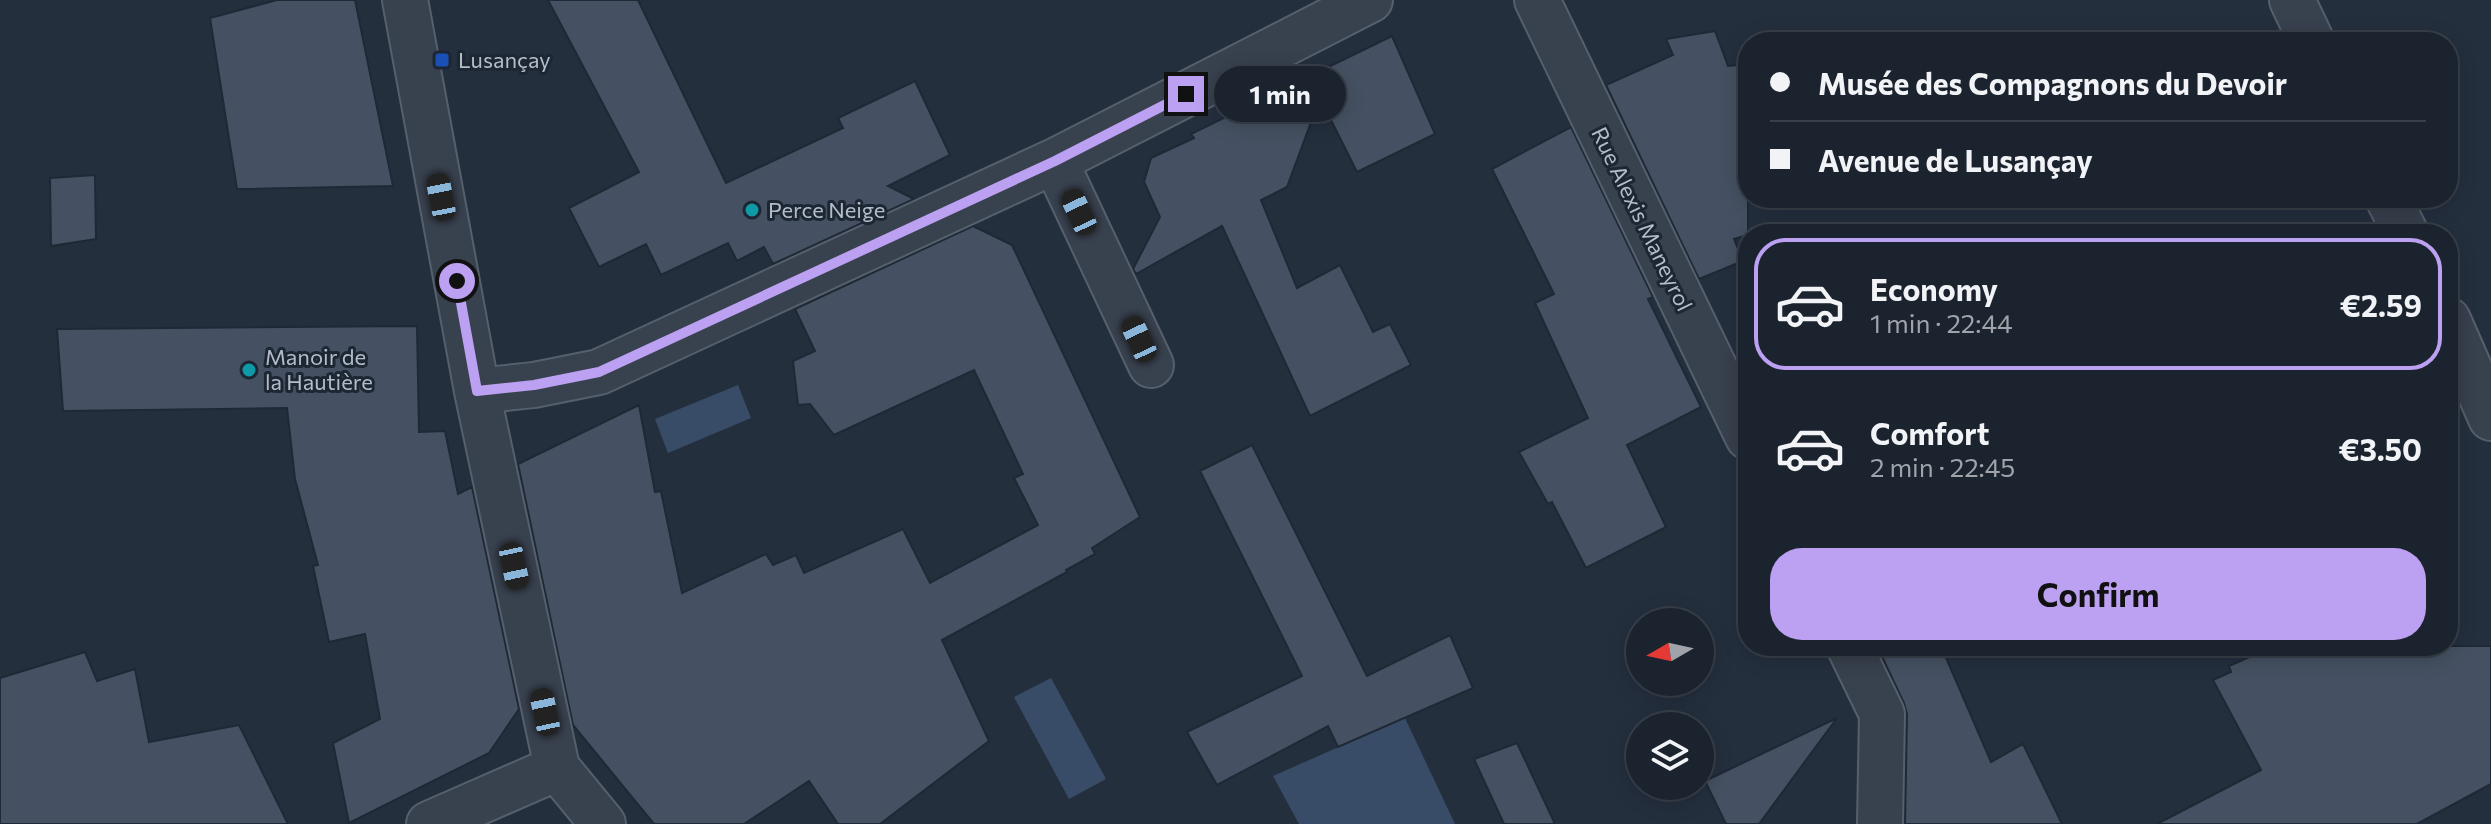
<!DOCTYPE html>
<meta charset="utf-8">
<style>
:root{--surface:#1b232e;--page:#242b36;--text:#f1f3f6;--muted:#a0a4aa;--line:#39404a;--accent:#bca0f2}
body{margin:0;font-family:Commissioner,sans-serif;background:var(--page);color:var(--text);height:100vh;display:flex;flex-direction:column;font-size:30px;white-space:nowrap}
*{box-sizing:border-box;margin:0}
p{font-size:26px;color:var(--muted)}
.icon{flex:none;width:44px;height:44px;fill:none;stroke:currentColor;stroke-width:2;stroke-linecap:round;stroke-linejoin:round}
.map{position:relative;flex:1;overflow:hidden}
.panel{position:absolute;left:1738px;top:224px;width:720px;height:432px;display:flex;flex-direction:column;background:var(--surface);border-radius:32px;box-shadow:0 4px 20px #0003,0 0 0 2px var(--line)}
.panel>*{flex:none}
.banner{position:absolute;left:1738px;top:32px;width:720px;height:176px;border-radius:32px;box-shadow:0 4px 20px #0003,0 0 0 2px var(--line);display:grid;align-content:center;height:176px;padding:0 32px;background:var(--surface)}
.needle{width:52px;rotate:261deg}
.buttons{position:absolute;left:1626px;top:608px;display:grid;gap:16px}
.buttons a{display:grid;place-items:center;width:88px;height:88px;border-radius:50%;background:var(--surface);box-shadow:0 4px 20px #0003,0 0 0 2px var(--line);font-size:40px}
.end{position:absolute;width:36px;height:36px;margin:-18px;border:10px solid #bca0f2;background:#111;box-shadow:0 0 0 4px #111}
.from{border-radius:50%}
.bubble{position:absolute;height:56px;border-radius:28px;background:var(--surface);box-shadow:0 4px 20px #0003,0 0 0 2px var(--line);font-size:26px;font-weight:700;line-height:56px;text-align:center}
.car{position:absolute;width:24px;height:48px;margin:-24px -12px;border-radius:10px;box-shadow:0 0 6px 2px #0007;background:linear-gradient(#222 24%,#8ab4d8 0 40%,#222 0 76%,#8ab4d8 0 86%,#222 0)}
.banner b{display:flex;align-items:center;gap:28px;height:76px;font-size:30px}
.banner b+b{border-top:2px solid var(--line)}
.banner i{width:20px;height:20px;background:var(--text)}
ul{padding:14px 0 0;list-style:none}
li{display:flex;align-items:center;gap:24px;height:132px;margin:0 16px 12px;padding:0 16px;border:4px solid transparent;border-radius:32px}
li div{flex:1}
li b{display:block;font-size:30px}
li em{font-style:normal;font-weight:700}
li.selected{border-color:var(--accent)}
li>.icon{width:72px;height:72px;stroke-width:1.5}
.cta{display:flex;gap:16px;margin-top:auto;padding:16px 32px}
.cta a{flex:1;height:92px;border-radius:32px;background:var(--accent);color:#111;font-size:32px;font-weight:700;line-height:92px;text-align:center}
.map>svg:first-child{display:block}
.water{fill:#394c67}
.building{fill:#455162;stroke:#1f2835;stroke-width:2}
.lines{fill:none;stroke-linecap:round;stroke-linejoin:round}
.street-casing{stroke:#565f6c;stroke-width:48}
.street{stroke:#38414e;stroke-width:44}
.route{stroke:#bca0f2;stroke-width:10}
.transit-dot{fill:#1a4fb4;stroke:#1d2633;stroke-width:3}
.culture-dot{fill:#0f9aa8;stroke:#1d2633;stroke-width:3}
.labels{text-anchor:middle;stroke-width:6;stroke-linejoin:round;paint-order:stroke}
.poi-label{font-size:22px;fill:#b4bcc9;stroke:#1d2633;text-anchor:start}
.street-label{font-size:22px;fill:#b4bcc9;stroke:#1d2633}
</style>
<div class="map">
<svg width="2491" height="824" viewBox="0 0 2491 824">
<rect width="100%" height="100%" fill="#242f3e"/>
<path class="water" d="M738,385L751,418L668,453L655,419Z
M1051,678L1106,779L1069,799L1014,697Z
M1404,716L1455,824H1299L1273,776L1391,724Z"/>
<path class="building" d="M277,0H355L393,186L237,189L210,18Z
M548,0H638L726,183L843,128L838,118L915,81L950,155L888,186L914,199L773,264L764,247L737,261L728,243L661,275L646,244L599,267L569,208L639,172Z
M1715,31L1728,66L1748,64V235L1734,239L1743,261L1699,279L1606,85L1673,55L1666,39Z
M1392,36L1435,134L1357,172L1320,98L1287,187L1261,200L1297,288L1340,265L1373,332L1390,324L1411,365L1310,416L1222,226L1136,274L1133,269L1160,217L1144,182L1151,158L1194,138L1191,134Z
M1571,127L1653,297L1648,299L1701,407L1627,445L1666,527L1586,568L1552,502L1548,504L1519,452L1588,418L1535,303L1554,294L1492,169Z
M95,175L96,239L51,246L50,178Z
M973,226L1012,245L1140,517L1092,548L1095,554L1066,570L1067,572L942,640L989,741L880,824H838L809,781L744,824H654L573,725L518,464L639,405L655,492L661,491L682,593L766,554L773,565L796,555L804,573L903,529L930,583L1038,525L1014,478L1023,474L974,370L834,435L810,404L798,405L793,361L815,351L795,309Z
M417,326L419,432L445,431L458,494L472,487L519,709L489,753L349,823L333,743L380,719L365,634L329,642L313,566L318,565L295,479L287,408L63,411L57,329Z
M1252,445L1367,676L1450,635L1473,688L1338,747L1328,726L1217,785L1187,732L1302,676L1200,471Z
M1877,646H1941L1991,762L2023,744L2062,824H1905L1907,714L1904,703Z
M2274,646H2491V784L2417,824H2157L2261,770L2213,680L2231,672L2229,666Z
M85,652L97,681L135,669L149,742L239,725L288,824H0V678Z
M1837,718L1759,824H1726L1705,781Z
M1517,743L1555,824H1504L1474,759Z"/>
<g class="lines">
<defs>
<path id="street" d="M405,0L477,391L557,768L603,824
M1537,0L1748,437
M2292,0L2312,42
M1055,161L1151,365
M2388,198L2406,234
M2448,320L2491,418
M477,391L534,385L599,372L1055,161L1370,0
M1849,646L1882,714L1880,824
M429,824L557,768"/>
</defs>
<use href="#street" class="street-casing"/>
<use href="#street" class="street"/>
</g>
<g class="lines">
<path class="route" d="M457,281L477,391L534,385L599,372L1055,161L1186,94"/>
</g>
<rect class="transit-dot" x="434" y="52" width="16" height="16" rx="4"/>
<g class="culture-dot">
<circle cx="752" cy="210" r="8"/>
<circle cx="249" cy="370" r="8"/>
</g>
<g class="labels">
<g class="poi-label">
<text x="458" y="68">Lusançay</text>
<text x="768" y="218">Perce Neige</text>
<text x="265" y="365">Manoir de<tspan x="265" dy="25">la Hautière</tspan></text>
</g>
<g class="street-label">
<text transform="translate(1642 219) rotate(64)" y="8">Rue Alexis Maneyrol</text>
</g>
</g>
</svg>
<div class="buttons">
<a><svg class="needle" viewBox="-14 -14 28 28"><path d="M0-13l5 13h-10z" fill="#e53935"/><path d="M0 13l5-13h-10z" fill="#a0a4aa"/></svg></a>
<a><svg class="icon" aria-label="layers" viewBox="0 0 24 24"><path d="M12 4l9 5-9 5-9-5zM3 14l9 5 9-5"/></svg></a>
</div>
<i class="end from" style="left:457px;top:281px"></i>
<i class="end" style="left:1186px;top:94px"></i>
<div class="bubble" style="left:1214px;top:66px;width:132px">1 min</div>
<i class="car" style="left:441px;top:197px;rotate:349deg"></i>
<i class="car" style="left:1079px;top:212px;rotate:335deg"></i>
<i class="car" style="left:1139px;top:339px;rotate:335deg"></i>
<i class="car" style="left:514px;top:566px;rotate:168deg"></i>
<i class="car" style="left:545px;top:712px;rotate:348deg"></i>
<div class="banner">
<b><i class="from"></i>Musée des Compagnons du Devoir</b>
<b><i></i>Avenue de Lusançay</b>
</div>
<section class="panel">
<ul>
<li class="selected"><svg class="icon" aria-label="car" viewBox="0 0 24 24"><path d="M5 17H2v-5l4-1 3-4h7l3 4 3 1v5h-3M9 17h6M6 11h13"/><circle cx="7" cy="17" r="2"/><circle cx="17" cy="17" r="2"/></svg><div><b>Economy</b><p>1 min · 22:44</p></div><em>€2.59</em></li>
<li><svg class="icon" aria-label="car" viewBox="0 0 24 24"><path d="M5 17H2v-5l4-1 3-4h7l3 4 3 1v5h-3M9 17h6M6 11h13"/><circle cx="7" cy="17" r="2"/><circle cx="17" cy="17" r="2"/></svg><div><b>Comfort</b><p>2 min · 22:45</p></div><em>€3.50</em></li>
</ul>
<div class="cta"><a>Confirm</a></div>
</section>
</div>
